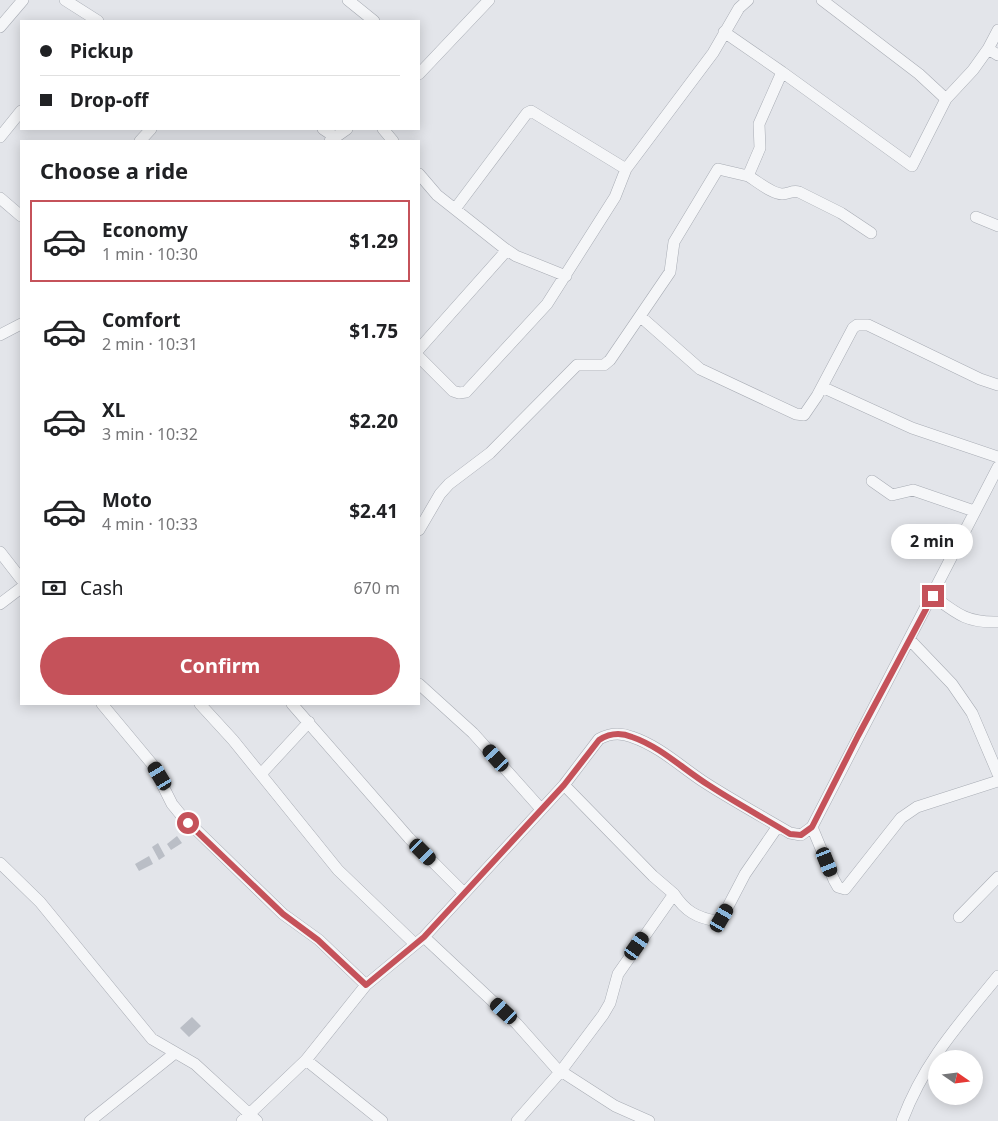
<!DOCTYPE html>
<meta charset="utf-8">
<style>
:root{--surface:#fff;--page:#f6f6f6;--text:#202124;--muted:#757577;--line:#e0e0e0;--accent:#c5525a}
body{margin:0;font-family:"Noto Sans",sans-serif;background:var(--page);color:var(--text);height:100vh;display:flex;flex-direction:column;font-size:19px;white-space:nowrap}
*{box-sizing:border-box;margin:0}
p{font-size:16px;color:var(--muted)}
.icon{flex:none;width:28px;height:28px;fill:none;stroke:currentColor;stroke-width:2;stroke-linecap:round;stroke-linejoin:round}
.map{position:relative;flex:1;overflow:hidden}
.side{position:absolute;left:20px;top:140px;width:400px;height:565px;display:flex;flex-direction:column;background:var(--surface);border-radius:0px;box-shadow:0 2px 12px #0003}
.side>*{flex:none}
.top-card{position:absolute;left:20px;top:20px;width:400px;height:110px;border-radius:0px;box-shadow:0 2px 12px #0003;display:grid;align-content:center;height:110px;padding:0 20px;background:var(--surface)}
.needle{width:32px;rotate:104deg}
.buttons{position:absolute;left:928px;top:1050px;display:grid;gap:10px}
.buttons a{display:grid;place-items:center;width:55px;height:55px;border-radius:50%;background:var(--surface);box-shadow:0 2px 12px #0003;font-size:25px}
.end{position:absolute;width:22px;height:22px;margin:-11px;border:6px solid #c5525a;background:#fff;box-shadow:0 0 0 2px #fff}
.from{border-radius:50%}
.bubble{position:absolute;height:35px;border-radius:18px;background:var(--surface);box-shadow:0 2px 12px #0003;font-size:16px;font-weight:700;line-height:35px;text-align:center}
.car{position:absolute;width:15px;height:30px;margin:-15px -8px;border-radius:6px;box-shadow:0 0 4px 1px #0007;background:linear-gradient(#222 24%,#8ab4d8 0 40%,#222 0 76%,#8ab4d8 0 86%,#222 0)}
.top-card b{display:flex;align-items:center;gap:18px;height:48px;font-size:19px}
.top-card b+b{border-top:1px solid var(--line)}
.top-card i{width:12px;height:12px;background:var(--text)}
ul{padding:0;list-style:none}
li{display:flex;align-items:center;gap:15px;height:82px;margin:0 10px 8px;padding:0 10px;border:2px solid transparent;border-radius:0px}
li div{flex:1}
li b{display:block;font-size:19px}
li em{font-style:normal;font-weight:700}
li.on{border-color:var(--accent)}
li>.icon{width:45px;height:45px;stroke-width:1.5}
h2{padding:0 20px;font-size:22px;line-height:60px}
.pay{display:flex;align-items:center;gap:12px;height:55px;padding:0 20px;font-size:19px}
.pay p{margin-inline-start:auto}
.cta{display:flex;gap:10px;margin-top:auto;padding:10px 20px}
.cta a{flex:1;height:58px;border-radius:30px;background:var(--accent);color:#fff;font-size:20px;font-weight:700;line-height:58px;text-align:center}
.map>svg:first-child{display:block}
.building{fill:#babec6}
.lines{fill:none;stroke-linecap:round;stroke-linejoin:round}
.minor-casing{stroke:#a8acb4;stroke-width:12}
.minor{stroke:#f5f6f8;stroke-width:11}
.route{stroke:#c5525a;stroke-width:6}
</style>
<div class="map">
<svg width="998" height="1121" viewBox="0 0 998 1121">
<rect width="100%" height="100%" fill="#e3e5ea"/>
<path class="building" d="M177,836L182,843L171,850L167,844Z
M158,843L165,856L159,860L152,847Z
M149,856L153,864L139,871L135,864Z
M192,1017L201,1026L189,1037L180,1028Z"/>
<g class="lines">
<defs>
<path id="minor" d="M65,0L98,21
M348,0L374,21
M822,0L919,74L946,99L973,70L988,49L998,55
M0,27L23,0
M988,49L998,30
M782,72L912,166L946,99
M419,74L489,0
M323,129L335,137
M383,129L393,141
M0,137L21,111
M140,141L151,129
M330,141L347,129
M419,174L437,195L504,248L516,256L566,276
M748,176C757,181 772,194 782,194C789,194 792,190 799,192L841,213L871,233
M0,198L21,216
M455,209L527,113L531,111L626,169
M976,217L998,226
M641,317L700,369L796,414L804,415L817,396L853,328L857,325H868L980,379L998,385
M0,335L21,324
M419,349L507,250
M419,357L453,391L459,393L466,392L547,304L615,197L626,169L713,53L739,8L748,0
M822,387L912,428L998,457
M872,481L892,495L913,490L974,511
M419,530L440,494L449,484L490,453L577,365H604L610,360L670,272L674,242L718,169L748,176L760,148L759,124L782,72L724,32
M0,552L21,579
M933,596C957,614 967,623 998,622
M0,604L21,588
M910,640L952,684L972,713L998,774
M419,684L473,733L541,809
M102,704L152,764L172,804L181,815L283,914L319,940L366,985
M200,704L233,740L338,870L415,944
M292,704L409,838L464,893
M261,774L309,722
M812,827L834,880L838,887L845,889L901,818L917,807L998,781
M0,863L40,902L152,1039L195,1064L257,1121
M674,894C685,911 697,918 717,921L722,918L745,874L778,826
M959,917L998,877
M424,937L517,1024L556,1068L615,1106L649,1121
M306,1060L382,1121
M90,1121L175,1053
M242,1121L306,1060L366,985L424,937L564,785L599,739C610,733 620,732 632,737C659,746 680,766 704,782C732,800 761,816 790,833L801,835L812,827L998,467
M517,1121L561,1071L603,1015L610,1003L618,974L674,894L653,876L564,785
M902,1121C924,1062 959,1024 998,976"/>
</defs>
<use href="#minor" class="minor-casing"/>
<use href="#minor" class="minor"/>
</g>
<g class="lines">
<path class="route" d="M188,823L283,914L318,940L366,985L424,937L564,785L599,740C610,733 620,732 632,737C661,747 684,770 710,786C736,803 764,818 790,834L801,835L812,827L858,736L933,596"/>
</g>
</svg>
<div class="buttons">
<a><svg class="needle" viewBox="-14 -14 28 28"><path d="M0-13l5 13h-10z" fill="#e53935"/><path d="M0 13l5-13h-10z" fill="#757577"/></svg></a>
</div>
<i class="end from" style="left:188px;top:823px"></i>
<i class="end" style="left:933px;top:596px"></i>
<div class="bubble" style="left:891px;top:524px;width:82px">2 min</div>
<i class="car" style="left:496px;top:758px;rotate:318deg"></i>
<i class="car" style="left:160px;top:776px;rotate:329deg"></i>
<i class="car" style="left:423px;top:852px;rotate:135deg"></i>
<i class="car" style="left:827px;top:862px;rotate:158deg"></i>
<i class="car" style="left:722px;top:918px;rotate:30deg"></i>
<i class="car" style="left:637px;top:946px;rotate:35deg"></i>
<i class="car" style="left:504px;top:1011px;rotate:313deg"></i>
<div class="top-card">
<b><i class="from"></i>Pickup</b>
<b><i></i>Drop-off</b>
</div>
<section class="side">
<h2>Choose a ride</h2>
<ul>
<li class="on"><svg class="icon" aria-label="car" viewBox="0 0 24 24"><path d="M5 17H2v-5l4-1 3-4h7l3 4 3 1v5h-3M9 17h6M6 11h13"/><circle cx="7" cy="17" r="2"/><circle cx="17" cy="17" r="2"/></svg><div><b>Economy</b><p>1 min · 10:30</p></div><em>$1.29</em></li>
<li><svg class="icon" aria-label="car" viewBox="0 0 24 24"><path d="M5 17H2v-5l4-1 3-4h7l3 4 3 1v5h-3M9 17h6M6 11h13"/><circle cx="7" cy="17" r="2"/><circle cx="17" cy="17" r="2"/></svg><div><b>Comfort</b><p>2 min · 10:31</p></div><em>$1.75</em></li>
<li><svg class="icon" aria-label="car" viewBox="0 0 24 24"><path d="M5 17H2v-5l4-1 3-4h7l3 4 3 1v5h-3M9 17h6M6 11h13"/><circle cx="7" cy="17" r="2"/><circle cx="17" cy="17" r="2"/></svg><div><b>XL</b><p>3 min · 10:32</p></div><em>$2.20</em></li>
<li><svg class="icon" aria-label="car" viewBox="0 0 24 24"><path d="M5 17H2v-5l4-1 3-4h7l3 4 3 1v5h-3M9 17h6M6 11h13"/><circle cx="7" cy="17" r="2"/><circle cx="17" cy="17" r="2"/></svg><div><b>Moto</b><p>4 min · 10:33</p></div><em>$2.41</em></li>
</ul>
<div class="pay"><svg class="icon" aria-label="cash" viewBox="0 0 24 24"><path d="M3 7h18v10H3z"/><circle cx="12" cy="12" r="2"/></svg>Cash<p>670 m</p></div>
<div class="cta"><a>Confirm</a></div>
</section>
</div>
